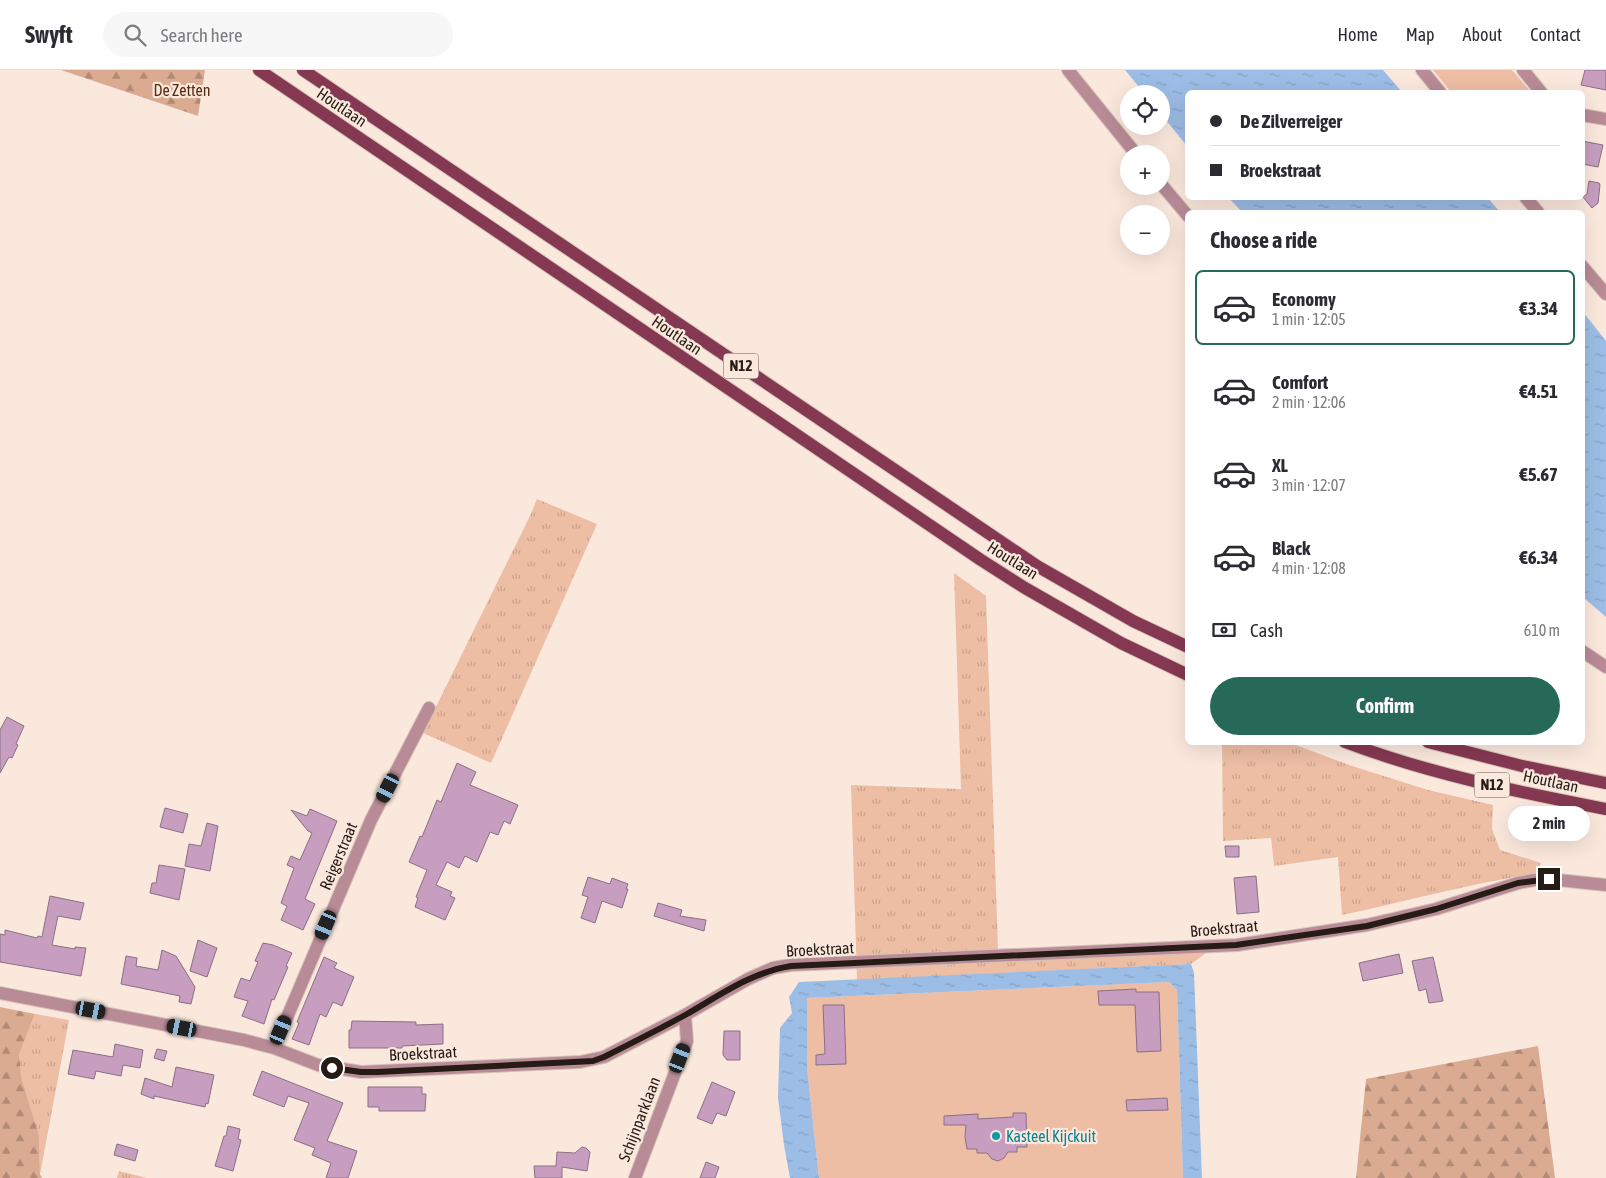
<!DOCTYPE html>
<meta charset="utf-8">
<style>
:root{--surface:#fff;--page:#f7f7f7;--text:#2b2b33;--muted:#7c7c81;--line:#e1e1e2;--accent:#276959}
body{margin:0;font-family:"Asap Condensed",sans-serif;background:var(--page);color:var(--text);height:100vh;display:flex;flex-direction:column;font-size:19px;white-space:nowrap}
*{box-sizing:border-box;margin:0}
p{font-size:16px;color:var(--muted)}
.icon{flex:none;width:28px;height:28px;fill:none;stroke:currentColor;stroke-width:2;stroke-linecap:round;stroke-linejoin:round}
.map{position:relative;flex:1;overflow:hidden}
.sheet{position:absolute;left:1185px;top:140px;width:400px;height:535px;display:flex;flex-direction:column;background:var(--surface);border-radius:8px;box-shadow:0 5px 20px #0002}
.sheet>*{flex:none}
.hud{position:absolute;left:1185px;top:20px;width:400px;height:110px;border-radius:8px;box-shadow:0 5px 20px #0002;display:grid;align-content:center;height:110px;padding:0 25px;background:var(--surface)}
.fabs{position:absolute;left:1120px;top:15px;display:grid;gap:10px}
.fabs a{display:grid;place-items:center;width:50px;height:50px;border-radius:50%;background:var(--surface);box-shadow:0 5px 20px #0002;font-size:25px}
.end{position:absolute;width:22px;height:22px;margin:-11px;border:6px solid #261b15;background:#fff;box-shadow:0 0 0 2px #fff}
.from{border-radius:50%}
.bubble{position:absolute;height:35px;border-radius:18px;background:var(--surface);box-shadow:0 5px 20px #0002;font-size:16px;font-weight:700;line-height:35px;text-align:center}
.car{position:absolute;width:15px;height:30px;margin:-15px -8px;border-radius:6px;box-shadow:0 0 4px 1px #0007;background:linear-gradient(#222 24%,#8ab4d8 0 40%,#222 0 76%,#8ab4d8 0 86%,#222 0)}
.hud b{display:flex;align-items:center;gap:18px;height:48px;font-size:19px}
.hud b+b{border-top:1px solid var(--line)}
.hud i{width:12px;height:12px;background:var(--text)}
ul{padding:0;list-style:none}
li{display:flex;align-items:center;gap:15px;height:75px;margin:0 10px 8px;padding:0 15px;border:2px solid transparent;border-radius:8px}
li div{flex:1}
li b{display:block;font-size:19px}
li em{font-style:normal;font-weight:700}
li.on{border-color:var(--accent)}
li>.icon{width:45px;height:45px;stroke-width:1.5}
h2{padding:0 25px;font-size:22px;line-height:60px}
.pay{display:flex;align-items:center;gap:12px;height:55px;padding:0 25px;font-size:19px}
.pay p{margin-inline-start:auto}
.cta{display:flex;gap:10px;margin-top:auto;padding:10px 25px}
.cta a{flex:1;height:58px;border-radius:30px;background:var(--accent);color:#fff;font-size:20px;font-weight:700;line-height:58px;text-align:center}
header{display:flex;align-items:center;gap:30px;box-sizing:border-box;height:70px;padding:0 25px;background:var(--surface);border-bottom:1px solid var(--line)}
header strong{font-size:24px}
nav{display:flex;gap:28px;margin-inline-start:auto;font-size:18px}
.search{width:350px;height:45px;background:var(--page);display:flex;align-items:center;gap:12px;box-sizing:border-box;padding:0 18px;border-radius:28px;color:var(--muted);font-size:19px}
.map>svg:first-child{display:block}
.grass{fill:url(#grass-tufts)}
.forest{fill:url(#forest-firs)}
.green{fill:#edbda4}
.water{fill:url(#water-ripples)}
.building{fill:#c79ec0;stroke:#897084}
.lines{fill:none;stroke-linecap:round;stroke-linejoin:round}
.minor-casing{stroke:#d5c3b9;stroke-width:14}
.major-casing{stroke:#d5c3b9;stroke-width:14}
.minor{stroke:#b88b96;stroke-width:12}
.major{stroke:#853851;stroke-width:12}
.route{stroke:#261b15;stroke-width:6}
.culture-dot{fill:#0f9aa8;stroke:#fbe8dd;stroke-width:2}
.labels{text-anchor:middle;stroke-width:4.5;stroke-linejoin:round;paint-order:stroke}
.shield{fill:#fbe8dd;stroke:#665851;stroke-width:1}
.shield-label{font-size:15px;font-weight:bold;fill:#261b15}
.park-label{font-size:16px;fill:#592b0f;stroke:#fbe8dd}
.street-label{font-size:16px;fill:#261b15;stroke:#fbe8dd}
.culture-label{font-size:16px;fill:#0d838f;stroke:#fbe8dd;text-anchor:start}
</style>
<header>
<strong>Swyft</strong>
<div class="search"><svg class="icon" aria-label="search" viewBox="0 0 24 24"><circle cx="10" cy="10" r="6"/><path d="M15 15l6 6"/></svg>Search here</div>
<nav><a>Home</a><a>Map</a><a>About</a><a>Contact</a></nav>
</header>
<div class="map">
<svg width="1606" height="1108" viewBox="0 0 1606 1108">
<defs>
<pattern id="grass-tufts" width="24" height="20" patternUnits="userSpaceOnUse" patternTransform="scale(1.25)"><rect width="24" height="20" fill="#edbda4"/><path d="M3 7l-1-3M5 7V3M7 7l1-3M15 17l-1-3M17 17v-4M19 17l1-3" fill="none" stroke="#cba28c"/></pattern>
<pattern id="forest-firs" width="22" height="20" patternUnits="userSpaceOnUse" patternTransform="scale(1.25)"><rect width="22" height="20" fill="#dbab91"/><path d="M5 1l3.5 6h-7zM16 11l3.5 6h-7z" fill="#b18a75"/></pattern>
<pattern id="water-ripples" width="26" height="14" patternUnits="userSpaceOnUse" patternTransform="scale(1.25)"><rect width="26" height="14" fill="#9cbde5"/><path d="M2 4q2-2 4 0t4 0M15 11q2-2 4 0t4 0" fill="none" stroke="#86a2c4"/></pattern>
</defs>
<rect width="100%" height="100%" fill="#fbe8dd"/>
<path class="grass" d="M537,429L597,454L491,693L423,663L530,446Z
M954,503L986,526L998,880L1225,869L1191,894L857,910L851,715L961,719Z
M1222,673H1290L1352,696L1428,720L1493,735L1492,759L1500,780L1541,793L1538,803C1472,813 1407,831 1342,845L1338,787L1274,796L1271,768L1223,771Z
M35,944L69,950L40,1104L39,1065L22,1010L19,985Z
M119,1101L147,1108H117Z"/>
<path class="forest" d="M61,0H205L198,46Z
M0,937L35,944L19,985L22,1010L39,1065L40,1104L42,1108H0Z
M1538,976L1555,1108H1356L1366,1009Z"/>
<path class="green" d="M1433,0H1512L1531,22H1451Z
M1169,912L1177,920L1183,1108H819L807,997V928Z"/>
<path class="water" d="M1125,0H1383L1402,22H1188L1187,76L1161,44V24H1145Z
M1229,128H1488L1500,142H1242Z
M1583,242L1606,271V547L1583,527Z
M1191,894L1194,903L1202,1108H1183L1177,920L1169,912L807,928V997L819,1108H790L784,1075L778,1028L780,958L792,943L789,927L799,912Z"/>
<path class="building" d="M1585,0H1606V20L1581,15Z
M1582,71L1603,75L1598,97L1582,94Z
M1589,111L1599,113L1600,115L1598,133L1592,138L1583,127L1587,124Z
M7,647L24,656L16,674L18,675L12,688L9,687L0,703V660Z
M457,693L476,702L470,715L518,735L510,754L504,751L498,765L490,762L477,792L465,786L459,798L447,792L436,815L452,822L450,826L455,828L445,850L415,837L418,828L416,827L427,800L409,792L420,766L422,767L437,730L441,732Z
M165,738L188,744L183,763L160,757Z
M310,739L337,751L305,829L315,834L303,860L281,850L287,836L281,833L294,798L287,795L291,786L300,790L312,763L308,761L291,740L307,746Z
M207,753L218,756L210,801L185,796L189,774L201,776Z
M1225,776H1239V787H1226Z
M159,795L185,799L179,830L150,823L152,813H156Z
M1256,806L1259,842L1237,844L1234,808Z
M588,807L610,814L612,808L628,814L626,819H628L622,838L602,831L595,853L581,848L588,827L582,825Z
M50,826L84,833L80,850L58,846L52,875L75,879V877L86,878L81,906L0,892V864L5,865V860L37,868L38,866L42,867Z
M658,833L682,840L680,846L706,850L704,861L654,846Z
M198,870L217,878L207,907L190,901Z
M263,873L273,875L292,883L286,896L288,897L274,930L272,929L264,954L242,946L248,931L234,927L241,908L250,911L258,892L255,891Z
M162,880L176,886L195,917L191,934L179,932L180,926L121,914L126,886L137,888L136,896L158,900Z
M1399,884L1403,903L1363,911L1359,893Z
M324,887L337,893L334,898L354,907L342,936L333,932L326,947L320,944L309,975L292,969L299,953L297,952Z
M1433,887L1443,931L1429,933L1426,919L1419,921L1412,891Z
M1136,919V922H1159L1161,981L1137,982L1135,935H1099L1098,921Z
M823,935H844L846,994L816,995V985L825,984Z
M352,951L416,952V955L443,954V974L402,976V978H349V960H351Z
M724,961H740V990H727L723,985Z
M115,974L143,980L140,998L123,995L121,1006L96,1001L94,1009L68,1004L73,980L113,987Z
M157,979L167,981L164,991L154,988Z
M176,997L214,1005L208,1034L206,1033L205,1037L154,1026V1029L141,1024L145,1008L172,1017Z
M262,1001L343,1033L327,1071L357,1081L348,1108H326L331,1093L312,1085L315,1078L294,1070L309,1033L288,1026L284,1037L253,1025Z
M712,1012L735,1022L726,1046L717,1043L712,1054L697,1048Z
M368,1017H422V1024H426L425,1041H379V1037H368Z
M1167,1028L1168,1040L1127,1041L1126,1030Z
M1013,1043H1026L1027,1077H1017V1082H1008L1004,1088L998,1091L992,1089L987,1083H977V1079H967L965,1067L966,1055H944V1046L978,1044V1049L1013,1047Z
M228,1056L240,1059L238,1069L241,1070L233,1101L215,1096L224,1066H226Z
M117,1074L138,1080L135,1091L114,1085Z
M582,1077L586,1078L590,1082L587,1101L562,1097V1108H535L534,1096H556L557,1082L575,1083Z
M706,1092L719,1097L715,1108H700Z"/>
<g class="lines">
<defs>
<path id="minor" d="M1068,0L1136,84
M1422,0L1440,22
M1523,0L1541,22
M1582,45L1606,49
M1161,114L1188,146
M1526,128L1538,142
M1582,196L1606,224
M1582,581L1606,597
M0,923L244,970L274,978L318,995L361,1002L580,992L604,987L685,945L748,909L773,898L791,895L1237,875L1367,855L1436,839L1518,813L1534,810L1549,809L1606,815
M274,978L371,750L429,638
M635,1108L687,971L685,945"/>
<path id="major" d="M259,0L981,490L1025,518L1121,573L1188,605
M303,0L1037,496L1133,551L1188,577
M1345,672C1430,704 1518,722 1606,739
M1428,672L1522,696L1606,713"/>
</defs>
<use href="#minor" class="minor-casing"/>
<use href="#major" class="major-casing"/>
<use href="#minor" class="minor"/>
<use href="#major" class="major"/>
</g>
<g class="lines">
<path class="route" d="M332,998L361,1002H378L593,991L604,987C632,973 660,959 687,944C720,925 752,902 791,896L1236,875L1367,856L1436,839L1518,813L1549,809"/>
</g>
<circle class="culture-dot" cx="996" cy="1066" r="5"/>
<g class="labels">
<g class="shield">
<rect x="723.5" y="283.5" width="35" height="25" rx="4"/>
<rect x="1474.5" y="702.5" width="35" height="25" rx="4"/>
</g>
<g class="shield-label">
<text x="741" y="301">N12</text>
<text x="1492" y="720">N12</text>
</g>
<g class="park-label">
<text x="182" y="26">De Zetten</text>
</g>
<g class="street-label">
<text transform="translate(342 37) rotate(34)" y="6">Houtlaan</text>
<text transform="translate(677 265) rotate(34)" y="6">Houtlaan</text>
<text transform="translate(1013 490) rotate(32)" y="6">Houtlaan</text>
<text transform="translate(1551 711) rotate(12)" y="6">Houtlaan</text>
<text transform="translate(338 786) rotate(-67)" y="6">Reigerstraat</text>
<text transform="translate(1224 858) rotate(-5)" y="6">Broekstraat</text>
<text transform="translate(820 879) rotate(-3)" y="6">Broekstraat</text>
<text transform="translate(423 983) rotate(-3)" y="6">Broekstraat</text>
<text transform="translate(639 1049) rotate(-69)" y="6">Schijnparklaan</text>
</g>
<g class="culture-label">
<text x="1006" y="1072">Kasteel Kijckuit</text>
</g>
</g>
</svg>
<div class="fabs">
<a><svg class="icon" aria-label="locate" viewBox="0 0 24 24"><circle cx="12" cy="12" r="6"/><path d="M12 2v4M12 18v4M2 12h4M18 12h4"/></svg></a>
<a>+</a>
<a>−</a>
</div>
<i class="end from" style="left:332px;top:998px"></i>
<i class="end" style="left:1549px;top:809px"></i>
<div class="bubble" style="left:1508px;top:736px;width:82px">2 min</div>
<i class="car" style="left:388px;top:718px;rotate:207deg"></i>
<i class="car" style="left:326px;top:855px;rotate:203deg"></i>
<i class="car" style="left:91px;top:940px;rotate:101deg"></i>
<i class="car" style="left:182px;top:958px;rotate:281deg"></i>
<i class="car" style="left:281px;top:960px;rotate:23deg"></i>
<i class="car" style="left:680px;top:988px;rotate:21deg"></i>
<div class="hud">
<b><i class="from"></i>De Zilverreiger</b>
<b><i></i>Broekstraat</b>
</div>
<section class="sheet">
<h2>Choose a ride</h2>
<ul>
<li class="on"><svg class="icon" aria-label="car" viewBox="0 0 24 24"><path d="M5 17H2v-5l4-1 3-4h7l3 4 3 1v5h-3M9 17h6M6 11h13"/><circle cx="7" cy="17" r="2"/><circle cx="17" cy="17" r="2"/></svg><div><b>Economy</b><p>1 min · 12:05</p></div><em>€3.34</em></li>
<li><svg class="icon" aria-label="car" viewBox="0 0 24 24"><path d="M5 17H2v-5l4-1 3-4h7l3 4 3 1v5h-3M9 17h6M6 11h13"/><circle cx="7" cy="17" r="2"/><circle cx="17" cy="17" r="2"/></svg><div><b>Comfort</b><p>2 min · 12:06</p></div><em>€4.51</em></li>
<li><svg class="icon" aria-label="car" viewBox="0 0 24 24"><path d="M5 17H2v-5l4-1 3-4h7l3 4 3 1v5h-3M9 17h6M6 11h13"/><circle cx="7" cy="17" r="2"/><circle cx="17" cy="17" r="2"/></svg><div><b>XL</b><p>3 min · 12:07</p></div><em>€5.67</em></li>
<li><svg class="icon" aria-label="car" viewBox="0 0 24 24"><path d="M5 17H2v-5l4-1 3-4h7l3 4 3 1v5h-3M9 17h6M6 11h13"/><circle cx="7" cy="17" r="2"/><circle cx="17" cy="17" r="2"/></svg><div><b>Black</b><p>4 min · 12:08</p></div><em>€6.34</em></li>
</ul>
<div class="pay"><svg class="icon" aria-label="cash" viewBox="0 0 24 24"><path d="M3 7h18v10H3z"/><circle cx="12" cy="12" r="2"/></svg>Cash<p>610 m</p></div>
<div class="cta"><a>Confirm</a></div>
</section>
</div>
